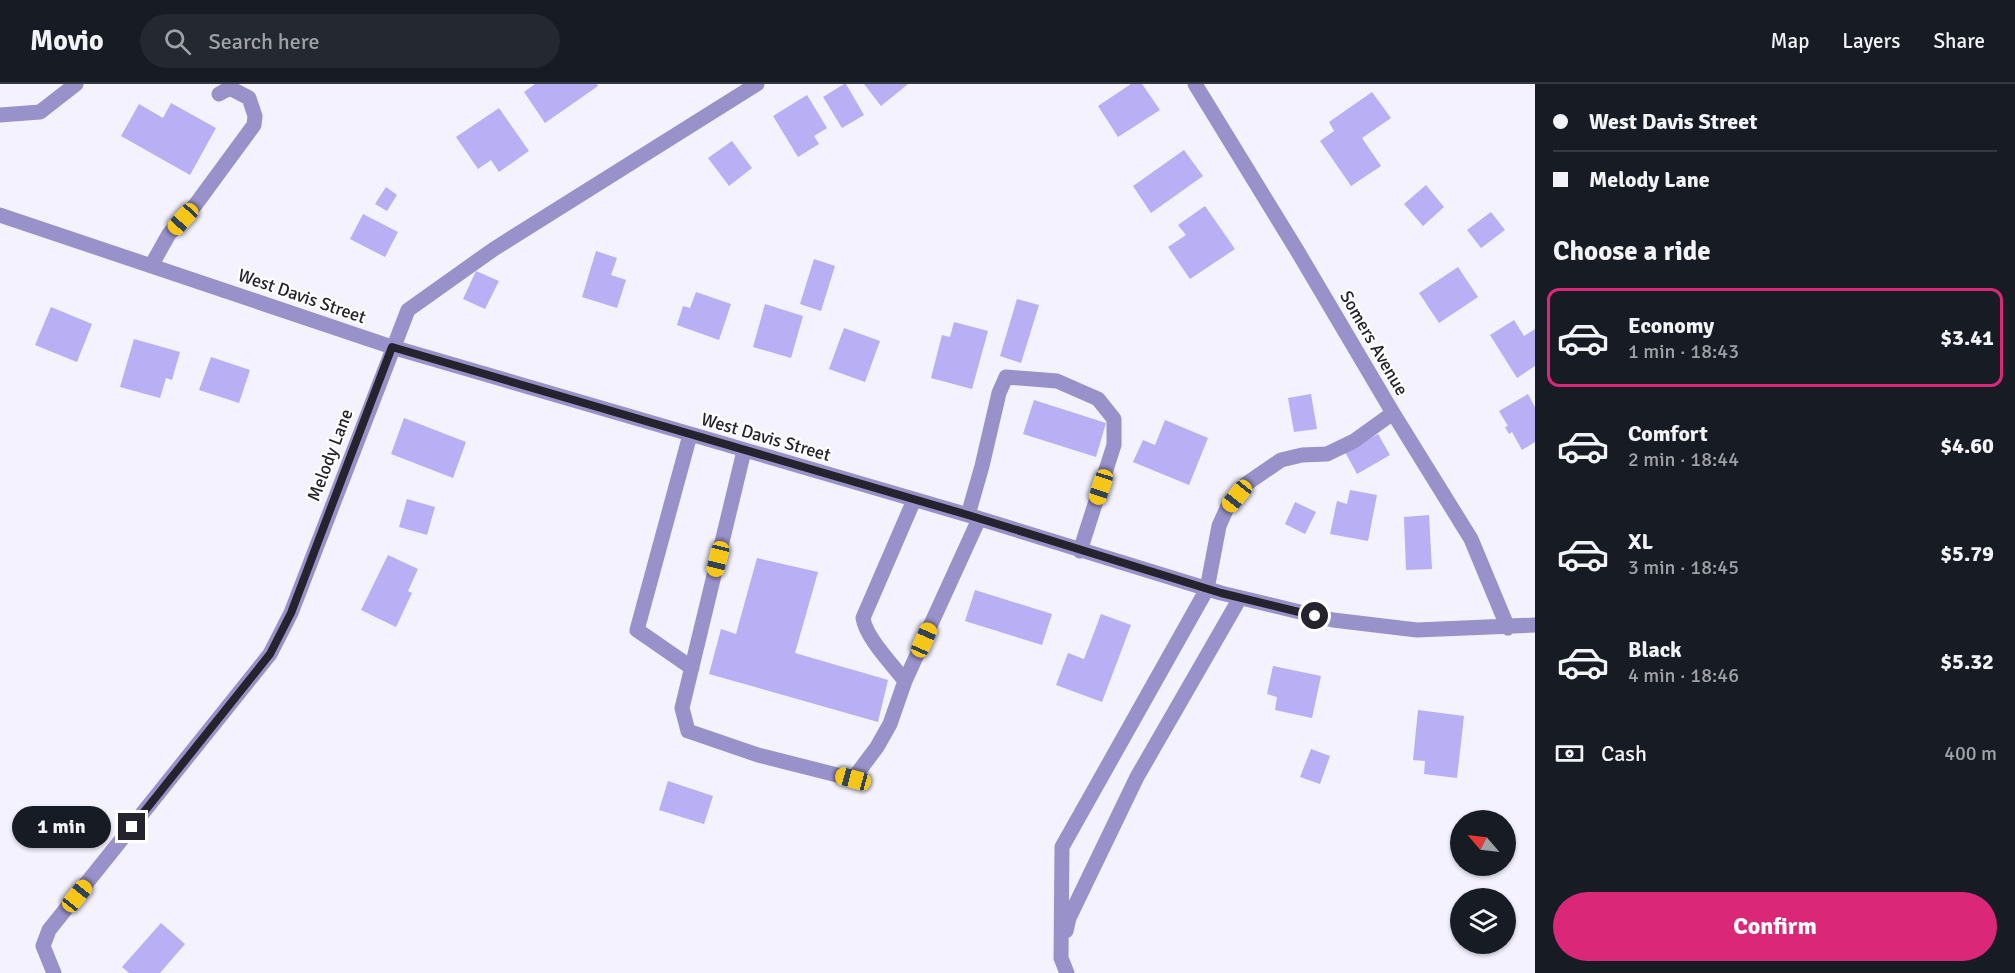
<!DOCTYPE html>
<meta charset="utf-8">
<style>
:root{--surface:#171b24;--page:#242831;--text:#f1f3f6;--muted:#9ea1a6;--line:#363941;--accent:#db2777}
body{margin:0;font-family:Signika,sans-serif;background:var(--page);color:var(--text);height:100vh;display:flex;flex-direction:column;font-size:22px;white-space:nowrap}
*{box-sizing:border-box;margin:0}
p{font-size:20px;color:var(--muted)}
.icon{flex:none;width:33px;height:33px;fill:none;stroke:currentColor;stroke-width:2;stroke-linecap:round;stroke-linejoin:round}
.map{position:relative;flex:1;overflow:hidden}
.side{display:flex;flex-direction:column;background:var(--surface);width:480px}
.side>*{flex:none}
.top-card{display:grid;align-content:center;height:132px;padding:0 18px;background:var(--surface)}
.needle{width:39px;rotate:298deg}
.tools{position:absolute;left:1450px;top:726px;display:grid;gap:12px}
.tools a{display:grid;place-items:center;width:66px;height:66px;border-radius:50%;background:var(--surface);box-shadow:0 2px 4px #0004;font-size:30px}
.end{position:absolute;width:27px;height:27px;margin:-14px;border:8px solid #24232e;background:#fff;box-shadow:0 0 0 3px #fff}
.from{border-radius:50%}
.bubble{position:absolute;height:42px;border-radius:21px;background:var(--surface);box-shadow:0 2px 4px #0004;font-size:20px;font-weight:800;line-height:42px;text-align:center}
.car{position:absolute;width:18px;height:36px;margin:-18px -9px;border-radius:8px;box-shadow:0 0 4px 2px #0007;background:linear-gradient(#f5c518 24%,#345 0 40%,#f5c518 0 76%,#345 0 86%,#f5c518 0)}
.top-card b{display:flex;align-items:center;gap:21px;height:57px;font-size:22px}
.top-card b+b{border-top:2px solid var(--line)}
.top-card i{width:15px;height:15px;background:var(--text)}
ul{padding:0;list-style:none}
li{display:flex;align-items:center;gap:18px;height:99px;margin:0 12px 9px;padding:0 6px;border:3px solid transparent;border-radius:12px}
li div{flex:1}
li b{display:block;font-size:22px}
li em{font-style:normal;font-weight:800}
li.active{border-color:var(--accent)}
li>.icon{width:54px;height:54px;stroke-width:1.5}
h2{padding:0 18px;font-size:27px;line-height:72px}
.pay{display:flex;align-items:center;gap:15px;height:66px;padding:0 18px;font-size:22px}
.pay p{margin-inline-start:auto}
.button{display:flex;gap:12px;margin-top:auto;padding:12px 18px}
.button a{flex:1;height:69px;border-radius:36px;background:var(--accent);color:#fff;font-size:24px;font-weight:800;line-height:69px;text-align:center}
header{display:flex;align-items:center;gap:36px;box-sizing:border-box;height:84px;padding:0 30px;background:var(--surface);border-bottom:2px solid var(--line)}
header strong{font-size:28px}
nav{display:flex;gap:33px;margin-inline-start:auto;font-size:21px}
.search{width:420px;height:54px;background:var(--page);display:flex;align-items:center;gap:15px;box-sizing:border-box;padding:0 21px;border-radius:33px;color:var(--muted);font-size:22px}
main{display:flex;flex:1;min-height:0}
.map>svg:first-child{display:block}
.building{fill:#b8aff4}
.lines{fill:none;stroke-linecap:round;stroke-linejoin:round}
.minor{stroke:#9992ca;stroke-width:15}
.route{stroke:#24232e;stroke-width:8}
.labels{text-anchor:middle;stroke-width:4.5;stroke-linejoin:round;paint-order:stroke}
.street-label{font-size:18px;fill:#24232e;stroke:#fff}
</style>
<header>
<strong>Movio</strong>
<div class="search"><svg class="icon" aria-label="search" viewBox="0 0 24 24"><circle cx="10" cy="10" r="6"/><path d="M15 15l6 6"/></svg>Search here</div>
<nav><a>Map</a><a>Layers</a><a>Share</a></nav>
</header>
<main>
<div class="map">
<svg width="1535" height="889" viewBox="0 0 1535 889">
<rect width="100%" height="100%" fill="#f3f2fe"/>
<path class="building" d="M535,0H597L598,2L545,39L524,8Z
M844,0H846L864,31L842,44L823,13Z
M864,0H908L881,22Z
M1131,0H1142L1160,26L1118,53L1098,22Z
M1372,8L1391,34L1362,54L1381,82L1351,102L1320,57L1334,47L1329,38Z
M807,11L827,44L814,52L819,60L798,73L773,32Z
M171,19L216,44L190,91L121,52L139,20L163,34Z
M499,24L529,67L499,88L491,76L478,85L456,53Z
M732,57L752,84L729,102L708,74Z
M1184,66L1203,92L1151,129L1133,102Z
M1426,101L1444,123L1423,142L1404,120Z
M386,103L397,111L387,127L375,120Z
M1205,122L1235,165L1190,195L1168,163L1186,151L1178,141Z
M1491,128L1505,146L1481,164L1467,146Z
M363,130L398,148L385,173L350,155Z
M596,167L617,174L611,191L626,196L617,224L582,213Z
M814,175L835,182L821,227L800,220Z
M1458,183L1478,213L1439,239L1419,209Z
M476,187L499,197L485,225L463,215Z
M696,208L731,220L719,256L677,241L683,222L690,224Z
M1017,215L1039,221L1021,279L1000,272Z
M765,220L803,232L791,274L753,263Z
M51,223L92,240L77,278L35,261Z
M1514,236L1524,252L1535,245V282L1517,294L1490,251Z
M954,238L988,247L972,305L931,294L942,251L950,253Z
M844,244L880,257L865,298L829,285Z
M134,255L180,268L172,296L166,294L160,314L120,303Z
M211,273L250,286L239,319L199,306Z
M1311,310L1317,345L1294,348L1288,314Z
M1528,310L1535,323V358L1522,366L1512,348L1509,350L1505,343L1508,342L1499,327Z
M1034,316L1106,339L1096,373L1023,350Z
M404,334L466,358L453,394L391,370Z
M1165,336L1208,354L1189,401L1133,378L1143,356L1155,361Z
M1378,350L1390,371L1357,390L1345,368Z
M1350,406L1377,411L1368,457L1330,450L1337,417L1347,420Z
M407,415L435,423L427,451L399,443Z
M1295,418L1316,428L1305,450L1285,440Z
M1429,431L1432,485L1406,486L1404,433Z
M388,471L418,485L408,507L412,509L396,543L361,526Z
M757,474L818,488L795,569L888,596L878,638L709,590L721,545L736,550Z
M975,506L1052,530L1042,561L965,537Z
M1101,530L1131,541L1102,618L1056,601L1068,569L1084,575Z
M1273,582L1321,592L1312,634L1275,626L1277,613L1267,610Z
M1418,626L1464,632L1457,694L1424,690L1425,677L1413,676Z
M1311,665L1330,672L1320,700L1300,693Z
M668,697L713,712L704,740L659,726Z
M161,839L185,860L160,889H129L122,883Z"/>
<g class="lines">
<path class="minor" d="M1195,0L1298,168L1393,329L1471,455L1508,544
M0,31L40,28L76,0
M0,131L392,263L968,431L1221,509L1333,536L1417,546L1535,541
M151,182L169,150L196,120L254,41L255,32L249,14L230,4L219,10
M690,351L637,546L692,584
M744,367L682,624L688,647L758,671L853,695L877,663L890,640L905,597L979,435
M968,431L982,382L999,309L1006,293L1057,297L1098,315L1114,335V361L1080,467
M905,597C892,580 866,554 863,534L914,416
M1066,847L1069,834L1137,693L1240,514
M54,889L43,862L49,846L270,570L291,529L408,226L494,165L757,0
M1067,889L1061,874L1062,763L1207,505L1219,442L1227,424L1246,400L1281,376L1302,371L1327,370L1354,357L1393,329"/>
</g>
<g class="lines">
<path class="route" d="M132,743L270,570L291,529L392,263L968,431L1221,509L1315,532"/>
</g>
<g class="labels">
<g class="street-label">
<text transform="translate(302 212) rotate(19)" y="6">West Davis Street</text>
<text transform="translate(1374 259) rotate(60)" y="6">Somers Avenue</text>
<text transform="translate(766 353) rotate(16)" y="6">West Davis Street</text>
<text transform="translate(330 371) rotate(-69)" y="6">Melody Lane</text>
</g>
</g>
</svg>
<div class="tools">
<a><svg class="needle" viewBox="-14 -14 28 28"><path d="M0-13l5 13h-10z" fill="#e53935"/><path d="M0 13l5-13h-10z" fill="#9ea1a6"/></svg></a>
<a><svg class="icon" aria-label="layers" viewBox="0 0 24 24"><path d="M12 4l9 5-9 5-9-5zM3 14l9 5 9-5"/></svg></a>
</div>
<i class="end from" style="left:1315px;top:532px"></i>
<i class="end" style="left:132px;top:743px"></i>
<div class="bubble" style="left:12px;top:722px;width:99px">1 min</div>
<i class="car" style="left:183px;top:135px;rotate:222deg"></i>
<i class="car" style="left:1101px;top:403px;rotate:198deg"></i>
<i class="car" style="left:1237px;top:412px;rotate:219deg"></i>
<i class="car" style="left:718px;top:475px;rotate:194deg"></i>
<i class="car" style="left:924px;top:556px;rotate:24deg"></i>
<i class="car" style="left:853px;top:695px;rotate:285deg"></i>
<i class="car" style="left:77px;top:812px;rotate:39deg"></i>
</div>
<section class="side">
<div class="top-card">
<b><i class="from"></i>West Davis Street</b>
<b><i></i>Melody Lane</b>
</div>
<h2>Choose a ride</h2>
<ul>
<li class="active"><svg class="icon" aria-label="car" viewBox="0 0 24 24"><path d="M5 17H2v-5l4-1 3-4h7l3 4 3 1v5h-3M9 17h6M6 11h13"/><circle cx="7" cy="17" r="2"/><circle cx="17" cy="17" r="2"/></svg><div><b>Economy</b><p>1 min · 18:43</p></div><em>$3.41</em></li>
<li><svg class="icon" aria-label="car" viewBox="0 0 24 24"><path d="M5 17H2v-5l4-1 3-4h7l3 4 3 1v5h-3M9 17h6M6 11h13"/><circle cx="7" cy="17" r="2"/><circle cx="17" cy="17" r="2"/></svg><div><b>Comfort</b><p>2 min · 18:44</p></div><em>$4.60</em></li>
<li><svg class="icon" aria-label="car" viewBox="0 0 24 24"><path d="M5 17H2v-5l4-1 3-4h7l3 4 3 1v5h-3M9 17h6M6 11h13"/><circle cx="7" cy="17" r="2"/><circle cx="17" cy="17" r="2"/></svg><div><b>XL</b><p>3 min · 18:45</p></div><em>$5.79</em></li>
<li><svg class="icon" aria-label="car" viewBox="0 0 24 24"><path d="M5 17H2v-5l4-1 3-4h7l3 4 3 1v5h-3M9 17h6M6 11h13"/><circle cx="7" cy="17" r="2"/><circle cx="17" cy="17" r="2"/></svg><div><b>Black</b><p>4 min · 18:46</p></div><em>$5.32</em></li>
</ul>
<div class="pay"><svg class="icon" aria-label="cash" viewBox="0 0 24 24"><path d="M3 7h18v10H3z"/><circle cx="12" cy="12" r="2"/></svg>Cash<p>400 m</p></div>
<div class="button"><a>Confirm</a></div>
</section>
</main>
